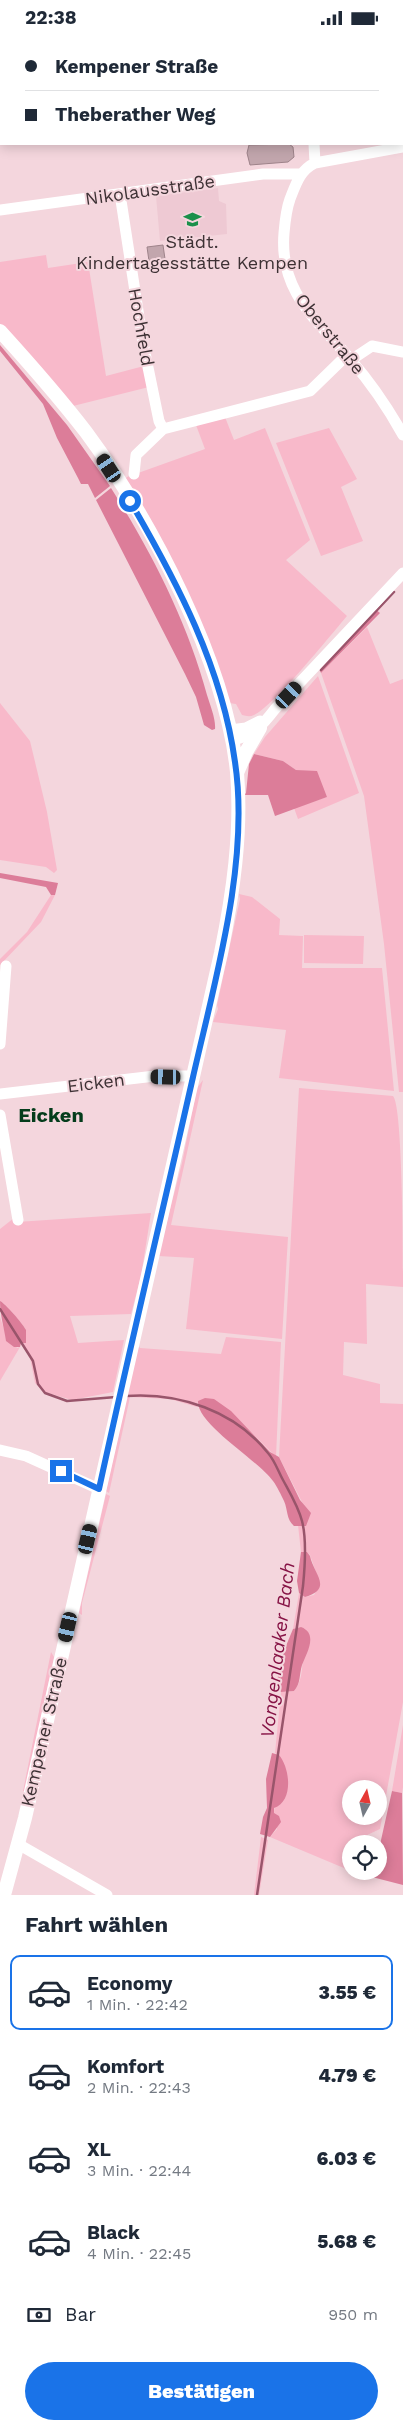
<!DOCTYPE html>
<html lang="de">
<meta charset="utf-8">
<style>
:root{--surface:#fff;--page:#f6f6f7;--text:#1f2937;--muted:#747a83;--line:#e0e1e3;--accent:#1a73e8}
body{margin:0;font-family:"Work Sans",sans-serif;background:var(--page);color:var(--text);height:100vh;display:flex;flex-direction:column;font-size:19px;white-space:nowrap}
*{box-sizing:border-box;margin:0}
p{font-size:16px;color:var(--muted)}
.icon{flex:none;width:28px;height:28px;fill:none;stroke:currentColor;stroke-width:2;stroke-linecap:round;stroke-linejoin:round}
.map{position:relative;height:1860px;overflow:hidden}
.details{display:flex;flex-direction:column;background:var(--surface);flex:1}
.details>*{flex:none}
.hud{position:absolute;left:0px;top:0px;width:404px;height:110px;box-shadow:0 2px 12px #0003;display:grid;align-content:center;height:110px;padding:0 25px;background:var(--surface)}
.needle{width:32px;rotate:8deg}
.fabs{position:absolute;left:342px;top:1745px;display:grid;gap:10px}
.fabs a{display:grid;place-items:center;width:45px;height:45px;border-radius:50%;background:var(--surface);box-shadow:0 2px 12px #0003;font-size:25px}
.end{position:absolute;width:22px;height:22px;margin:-11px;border:6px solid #1a73e8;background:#fff;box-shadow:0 0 0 2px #fff}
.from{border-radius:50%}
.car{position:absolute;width:15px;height:30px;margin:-15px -8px;border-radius:6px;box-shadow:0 0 4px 1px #0007;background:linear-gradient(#222 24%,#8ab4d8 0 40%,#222 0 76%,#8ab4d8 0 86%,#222 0)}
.hud b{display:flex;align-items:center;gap:18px;height:48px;font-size:19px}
.hud b+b{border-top:1px solid var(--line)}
.hud i{width:12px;height:12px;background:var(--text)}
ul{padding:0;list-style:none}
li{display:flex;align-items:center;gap:15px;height:75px;margin:0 10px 8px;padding:0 15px;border:2px solid transparent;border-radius:10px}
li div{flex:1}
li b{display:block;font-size:19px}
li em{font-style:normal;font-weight:800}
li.selected{border-color:var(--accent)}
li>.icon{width:45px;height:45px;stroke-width:1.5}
h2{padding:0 25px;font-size:22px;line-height:60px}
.pay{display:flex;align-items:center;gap:12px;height:55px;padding:0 25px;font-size:19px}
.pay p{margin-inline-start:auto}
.primary-button{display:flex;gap:10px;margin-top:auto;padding:10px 25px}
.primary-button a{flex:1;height:58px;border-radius:30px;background:var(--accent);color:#fff;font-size:20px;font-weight:800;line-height:58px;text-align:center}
.status{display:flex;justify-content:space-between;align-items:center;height:35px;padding:0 25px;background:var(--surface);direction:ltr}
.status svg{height:14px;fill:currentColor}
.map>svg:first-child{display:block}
.built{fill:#eec9d3}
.green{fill:#f8b9ca;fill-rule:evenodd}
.forest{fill:#dc7d99}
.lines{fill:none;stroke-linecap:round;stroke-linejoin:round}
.stream{stroke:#99556b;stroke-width:2.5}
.building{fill:#c2a6ad;stroke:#9e838a}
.minor{stroke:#fff;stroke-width:11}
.major{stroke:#fff;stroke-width:14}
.route{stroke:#1a73e8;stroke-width:6}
.labels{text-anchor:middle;stroke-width:4;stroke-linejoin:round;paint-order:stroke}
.street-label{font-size:18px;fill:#3d3134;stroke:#f4d6dd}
.poi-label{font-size:18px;fill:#3d3134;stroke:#f4d6dd}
.water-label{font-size:19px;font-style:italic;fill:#861345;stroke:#f4d6dd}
.quarter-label{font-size:20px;font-weight:bold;fill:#043c1b;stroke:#f4d6dd}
</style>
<div class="status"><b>22:38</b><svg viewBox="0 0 49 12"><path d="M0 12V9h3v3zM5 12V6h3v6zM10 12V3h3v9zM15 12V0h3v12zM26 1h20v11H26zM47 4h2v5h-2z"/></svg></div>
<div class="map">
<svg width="403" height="1860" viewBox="0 0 403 1860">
<rect width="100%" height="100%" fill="#f4d6dd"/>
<path class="built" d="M218,153L219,166L226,169L227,199L160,206L156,161Z"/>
<path class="green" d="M46,220L48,233L88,227L106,341L144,331L149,352L73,371L0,290V227Z
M225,382L234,405L265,393L310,505L286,525L347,581C329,602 274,671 254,680C250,682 246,681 242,680L236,669L229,668L123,446L127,442L205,414L196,390Z
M329,393L357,444L341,452L363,506L321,521L276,408Z
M367,592L390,649L403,644V1057H399L384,909L364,761L321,638Z
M318,641L359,758L298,784L294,773L327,762L309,737L296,735L283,726L254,719L265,702Z
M0,668L30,706L47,777L57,835L54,838L46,832L0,825Z
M239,859L252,862L280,884L279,900L303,901L302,933H382L394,1056L279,1043L286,995L213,987L218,974L217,970L240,864Z
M51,860H55L41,887L0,930V924L27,897Z
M304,900L364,901L363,929L304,928Z
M203,1045L171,1190L288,1202L282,1304L186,1294L194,1223L158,1221L182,1128L197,1053Z
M299,1053L393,1061C403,1071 403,1226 403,1252L366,1249L367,1309L344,1307L343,1340L380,1349V1368L403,1369V1667L380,1794L365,1801L364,1809H351V1836L270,1802L277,1794L274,1778L279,1720L275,1718L281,1657L294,1656C307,1641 301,1612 301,1592L293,1594L299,1558L305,1562L314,1560L320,1549L310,1520L307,1517H301L298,1490L304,1471L279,1422ZM351,1754H379V1781H351Z
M151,1178L141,1241L131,1279L70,1281L78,1308L124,1305L113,1357L72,1365L44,1357L35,1348L30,1323L21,1308L26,1307L25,1293C21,1288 5,1267 0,1266V1194L14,1183L17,1187Z
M0,1282L4,1294L17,1313L20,1312L0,1346Z
M226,1302L281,1307L276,1422L240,1386L198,1366L197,1372L170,1364L130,1362L109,1458L106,1456L138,1310L140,1313L221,1319Z
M106,1459L110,1461L82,1568V1580L79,1578Z
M51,1617L54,1622L25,1757L23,1756Z
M403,1690V1752L402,1758L392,1756Z
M261,1802L268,1805L259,1860H254Z"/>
<path class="forest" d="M0,310L67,390L110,451L95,463L88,449H81L78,443L57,403L43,369L0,316Z
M111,453C152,518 187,586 207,660C210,670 216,684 215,694L212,695L204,690L196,662L185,639L96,465Z
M375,574L380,578L321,638L319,633Z
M254,719L283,726L296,735L317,736L327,762L275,781L268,760H244L246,758L249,729Z
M0,838L58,848L55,860H51L46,852L0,843Z
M0,1266C5,1268 23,1289 26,1295V1308H21L20,1312H14L6,1306C4,1292 0,1280 0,1266Z
M205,1363L214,1364L231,1376L270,1417L279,1422L300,1465L311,1478L306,1491H294C286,1484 288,1475 284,1466C281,1460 277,1451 273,1446C258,1425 196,1389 198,1366Z
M301,1517H307L310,1521C313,1538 334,1554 305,1562L299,1558L297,1546Z
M301,1592C319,1599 306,1619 302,1630C299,1640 301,1648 294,1656L281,1657C271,1643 287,1609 293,1594Z
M272,1718L279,1720C290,1733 294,1766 274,1773V1778L279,1781L281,1787L270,1802L260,1799L263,1782L267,1773L266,1744Z
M392,1756L402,1758L403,1850L372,1842L373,1836H379V1814Z"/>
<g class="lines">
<path class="stream" d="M321,635L394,557
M0,1274L33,1326L38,1349L45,1358L67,1366L116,1362
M126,1361C179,1357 235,1376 268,1418C275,1426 278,1436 283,1445C290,1458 298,1471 302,1486C307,1505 305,1531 303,1551L257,1860"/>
</g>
<path class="building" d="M289,109L293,112L294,122L288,127L250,130L247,118L249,110Z
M163,210L165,224L149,226L147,212Z"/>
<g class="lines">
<path class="minor" d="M99,0V1
M305,1L306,0
M0,79L1,78
M314,109L315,128
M403,112L315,128C300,135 296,149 290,164C286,175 285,186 284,198C279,257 317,285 351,325C371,348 388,373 403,400
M120,159L143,308L159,386L163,394L310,356L347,320
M0,175L263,139H301
M351,325L372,311L403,317
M134,439L136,420L163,394
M230,695L246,693L260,686
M232,705C253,701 262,691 275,674L403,538
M0,1009L6,931
M0,1059L155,1041H193
M0,1080L18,1185
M0,1415L26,1421L99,1454
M18,1809L107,1860"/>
<path class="major" d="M0,296C30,329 59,362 86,397C151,485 226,628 237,737C242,797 233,859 221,918L25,1783L4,1860
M237,738L246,717L260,693"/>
</g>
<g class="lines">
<path class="route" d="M61,1436L99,1454C129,1316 162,1179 193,1042C215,945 250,826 235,727C222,632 177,547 130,466"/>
</g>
<defs>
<symbol id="school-bare" viewBox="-9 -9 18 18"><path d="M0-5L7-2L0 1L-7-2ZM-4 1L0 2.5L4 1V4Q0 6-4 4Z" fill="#1b904b" stroke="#f4d6dd" stroke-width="2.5" paint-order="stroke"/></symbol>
</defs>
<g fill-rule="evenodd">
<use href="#school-bare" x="180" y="172" width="25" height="25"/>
</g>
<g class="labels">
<g class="street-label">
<text transform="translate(150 155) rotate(-8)" y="6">Nikolausstraße</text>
<text transform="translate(141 292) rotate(80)" y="6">Hochfeld</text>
<text transform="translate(330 299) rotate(51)" y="6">Oberstraße</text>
<text transform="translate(96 1048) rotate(-7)" y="6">Eicken</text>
<text transform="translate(44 1697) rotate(-77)" y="6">Kempener Straße</text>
</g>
<g class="poi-label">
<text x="192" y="213">Städt.<tspan x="192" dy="21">Kindertagesstätte Kempen</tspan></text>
</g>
<g class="water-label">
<text transform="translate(277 1615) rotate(-83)" y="7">Vongenlaaker Bach</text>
</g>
<g class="quarter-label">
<text x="51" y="1087">Eicken</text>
</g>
</g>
</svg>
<div class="fabs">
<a><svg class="needle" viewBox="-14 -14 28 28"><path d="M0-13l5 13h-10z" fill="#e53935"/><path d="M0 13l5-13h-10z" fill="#747a83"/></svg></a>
<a><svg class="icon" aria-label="locate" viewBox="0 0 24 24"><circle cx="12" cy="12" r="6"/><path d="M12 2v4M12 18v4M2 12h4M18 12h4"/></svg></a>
</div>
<i class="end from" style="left:130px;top:466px"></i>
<i class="end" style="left:61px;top:1436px"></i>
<i class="car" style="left:109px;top:433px;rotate:327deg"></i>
<i class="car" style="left:289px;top:660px;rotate:43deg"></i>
<i class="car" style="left:166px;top:1042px;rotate:271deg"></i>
<i class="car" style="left:88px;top:1504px;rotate:13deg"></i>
<i class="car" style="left:68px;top:1592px;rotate:193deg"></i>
<div class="hud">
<b><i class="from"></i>Kempener Straße</b>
<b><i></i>Theberather Weg</b>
</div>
</div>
<section class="details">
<h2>Fahrt wählen</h2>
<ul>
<li class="selected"><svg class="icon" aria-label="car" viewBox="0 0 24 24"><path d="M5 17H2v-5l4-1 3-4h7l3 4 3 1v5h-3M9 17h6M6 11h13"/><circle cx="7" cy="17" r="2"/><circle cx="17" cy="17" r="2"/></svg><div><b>Economy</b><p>1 Min. · 22:42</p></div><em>3.55 €</em></li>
<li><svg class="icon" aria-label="car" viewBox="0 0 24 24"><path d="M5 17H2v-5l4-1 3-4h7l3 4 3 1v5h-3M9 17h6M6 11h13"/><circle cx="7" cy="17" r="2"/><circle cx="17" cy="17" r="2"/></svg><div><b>Komfort</b><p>2 Min. · 22:43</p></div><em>4.79 €</em></li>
<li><svg class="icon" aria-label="car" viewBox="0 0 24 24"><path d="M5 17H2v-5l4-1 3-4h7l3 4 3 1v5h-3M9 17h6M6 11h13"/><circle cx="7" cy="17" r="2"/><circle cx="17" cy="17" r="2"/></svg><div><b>XL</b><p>3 Min. · 22:44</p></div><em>6.03 €</em></li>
<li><svg class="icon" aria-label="car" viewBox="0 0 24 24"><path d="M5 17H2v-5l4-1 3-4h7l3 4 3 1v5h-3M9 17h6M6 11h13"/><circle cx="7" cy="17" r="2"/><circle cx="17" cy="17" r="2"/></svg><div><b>Black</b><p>4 Min. · 22:45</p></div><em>5.68 €</em></li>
</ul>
<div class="pay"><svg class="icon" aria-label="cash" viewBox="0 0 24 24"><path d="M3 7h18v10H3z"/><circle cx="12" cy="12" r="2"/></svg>Bar<p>950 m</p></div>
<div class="primary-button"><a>Bestätigen</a></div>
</section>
